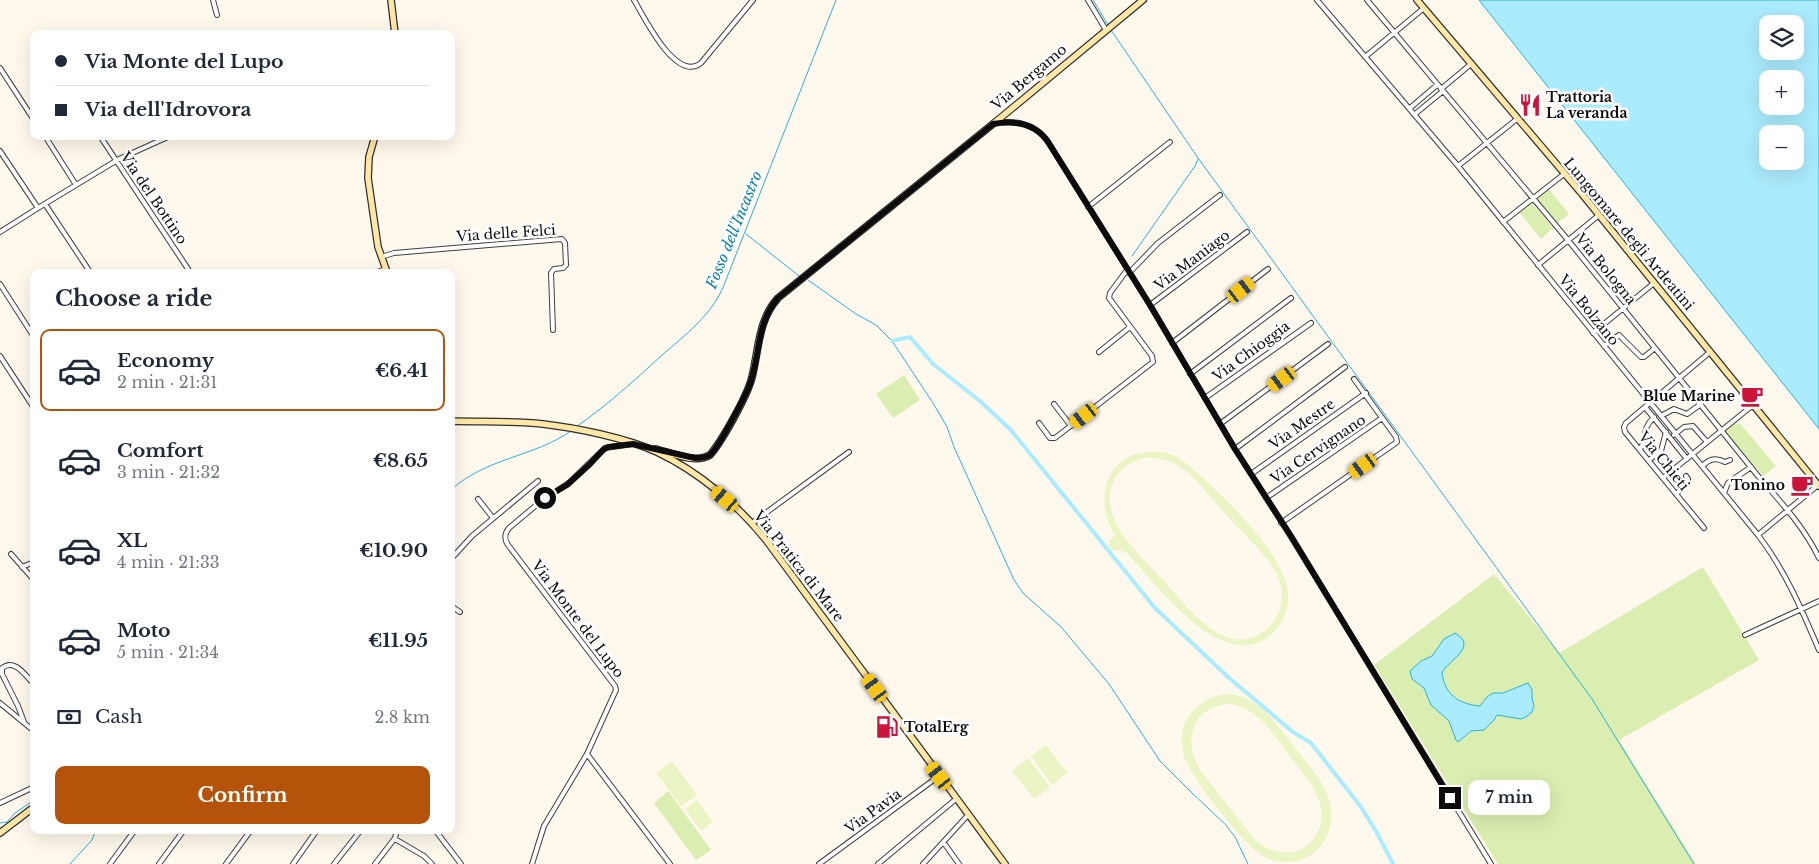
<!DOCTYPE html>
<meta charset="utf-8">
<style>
:root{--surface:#fff;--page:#f6f6f7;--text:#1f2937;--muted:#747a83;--line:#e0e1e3;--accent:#b45309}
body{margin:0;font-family:"Libre Baskerville",serif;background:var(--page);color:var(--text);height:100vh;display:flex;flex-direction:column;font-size:19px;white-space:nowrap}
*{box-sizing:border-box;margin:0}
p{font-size:16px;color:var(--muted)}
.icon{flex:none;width:28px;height:28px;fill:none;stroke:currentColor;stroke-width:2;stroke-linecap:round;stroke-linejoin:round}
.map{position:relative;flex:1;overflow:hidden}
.details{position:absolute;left:30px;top:269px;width:425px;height:565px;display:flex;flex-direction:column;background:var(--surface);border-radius:10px;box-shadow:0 5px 20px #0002}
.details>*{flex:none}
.hud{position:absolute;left:30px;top:30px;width:425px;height:110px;border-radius:10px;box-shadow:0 5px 20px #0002;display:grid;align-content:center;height:110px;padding:0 25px;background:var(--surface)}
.controls{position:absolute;left:1759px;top:15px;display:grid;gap:10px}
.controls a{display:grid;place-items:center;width:45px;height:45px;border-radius:10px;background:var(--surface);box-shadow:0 5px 20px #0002;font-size:25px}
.end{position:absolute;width:22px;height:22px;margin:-11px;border:6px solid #0c0c0c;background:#fff;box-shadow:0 0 0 2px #fff}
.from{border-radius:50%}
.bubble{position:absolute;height:35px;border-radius:10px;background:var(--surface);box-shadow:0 5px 20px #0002;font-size:16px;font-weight:700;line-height:35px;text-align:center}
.car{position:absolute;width:15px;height:30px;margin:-15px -8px;border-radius:6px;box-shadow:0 0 4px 1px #0007;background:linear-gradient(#f5c518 24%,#345 0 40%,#f5c518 0 76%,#345 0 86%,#f5c518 0)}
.hud b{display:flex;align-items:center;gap:18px;height:48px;font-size:19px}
.hud b+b{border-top:1px solid var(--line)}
.hud i{width:12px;height:12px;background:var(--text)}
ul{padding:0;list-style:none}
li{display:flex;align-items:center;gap:15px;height:82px;margin:0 10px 8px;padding:0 15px;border:2px solid transparent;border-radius:10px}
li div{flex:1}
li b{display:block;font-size:19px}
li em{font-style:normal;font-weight:700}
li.active{border-color:var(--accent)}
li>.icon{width:45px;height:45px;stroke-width:1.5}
h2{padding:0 25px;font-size:22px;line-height:60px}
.pay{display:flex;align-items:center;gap:12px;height:55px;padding:0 25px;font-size:19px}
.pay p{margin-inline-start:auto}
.button{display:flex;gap:10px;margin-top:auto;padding:10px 25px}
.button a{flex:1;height:58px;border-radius:10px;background:var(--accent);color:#fff;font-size:20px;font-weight:700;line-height:58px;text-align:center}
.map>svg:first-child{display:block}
.green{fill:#daeeb1}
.pitch{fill:#ebf4c4;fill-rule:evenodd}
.water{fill:#aaebfd;stroke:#29b1dc;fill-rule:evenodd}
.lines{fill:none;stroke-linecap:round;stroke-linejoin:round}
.stream{stroke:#29b1dc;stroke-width:1}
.canal{stroke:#aaebfd;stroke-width:4}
.street-casing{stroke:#3f3f3f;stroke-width:6}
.secondary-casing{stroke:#2e2e2e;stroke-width:8}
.street{stroke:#fff;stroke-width:4}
.secondary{stroke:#ffe7a7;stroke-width:5.5}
.route{stroke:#0c0c0c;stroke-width:6}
.labels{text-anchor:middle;stroke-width:5;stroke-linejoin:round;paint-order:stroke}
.street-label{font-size:14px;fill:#0c0c0c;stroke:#fff}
.poi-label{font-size:14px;font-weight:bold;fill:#0c0c0c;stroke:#fff;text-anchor:start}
.water-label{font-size:15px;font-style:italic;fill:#087eab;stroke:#fff}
</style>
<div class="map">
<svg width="1819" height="864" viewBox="0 0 1819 864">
<rect width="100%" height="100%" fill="#fff8ec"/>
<path class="green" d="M1548,188L1569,214L1557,224L1536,199Z
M1531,202L1553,228L1541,239L1519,212Z
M904,375L920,400L893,418L876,394Z
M1738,421L1776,466L1763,476L1725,431L1735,423L1737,425L1739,423Z
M1703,567L1759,660L1619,740L1696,864H1498L1374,665L1494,574L1559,653Z
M668,791L711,850L696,860L654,803Z"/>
<path class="pitch" d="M1149,452C1158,452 1167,452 1175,456C1185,461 1193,470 1202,477C1229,502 1282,553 1288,591C1290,606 1283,625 1271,635C1222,676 1156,584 1127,553L1121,550H1113L1109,546L1110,541L1115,535C1094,503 1104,453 1149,452ZM1144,458C1156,457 1166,459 1177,465C1196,476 1210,498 1225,514C1241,531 1260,548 1273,568C1278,575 1281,584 1282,593C1283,608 1276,623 1263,632C1225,659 1187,607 1165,582C1150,567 1135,551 1122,534C1102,504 1105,469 1144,458Z
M1230,694C1261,698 1277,725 1295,748C1306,762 1318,775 1326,791C1339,819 1328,853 1297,861C1286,863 1273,862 1263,856C1244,845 1191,778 1184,756C1174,724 1197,695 1230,694ZM1229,704C1259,708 1274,736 1291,758C1307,779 1332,805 1317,833C1313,841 1307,847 1298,851C1282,856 1267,850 1255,840L1203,774C1182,744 1189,708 1229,704Z
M1046,745L1067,773L1052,785L1031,756Z
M1028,758L1050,787L1034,799L1012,771Z
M672,761L697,795L681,806L656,773Z
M697,800L713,822L701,831L685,809Z"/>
<path class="water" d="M1479,0H1819V429ZM1768,24H1795V51H1768ZM1768,79H1795V106H1768ZM1768,134H1795V161H1768Z
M1455,633C1479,647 1448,660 1442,673C1445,695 1459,704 1480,706L1487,697L1493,693H1503L1528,683L1532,690V698L1534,706L1532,712L1526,717L1521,719L1497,715L1494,720L1484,730L1471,731L1458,742L1456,740L1449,721L1431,705L1424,688L1412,679L1410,671L1421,661L1432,656L1444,639Z"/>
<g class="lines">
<path class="stream" d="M1093,0L1108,25
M1111,30L1198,158L1592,699L1694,864
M746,234L799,276
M1132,256L1195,166L1198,159
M808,280L856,314L876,325L892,341L933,403L947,427L954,447L1014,580L1023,593L1061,627L1109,684L1160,761L1192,793L1226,825L1235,837L1248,864
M576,427C606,406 634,381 661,356C685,335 712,315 724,285L836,0
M451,490C485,458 534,457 571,431
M0,823L7,822L15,813L34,800
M70,864L92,840L96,830"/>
<path class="canal" d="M892,341L910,337L933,364L980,401L1010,429L1155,608L1228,677L1293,732L1311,743L1361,807L1377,833L1393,864"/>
<defs>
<path id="street" d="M213,0L217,15
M634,0C644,17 676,83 701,63L753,0
M1088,0L1106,30
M1317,0L1458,166L1758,535C1785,570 1802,610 1819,650
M1367,0L1568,240L1758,476C1781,502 1804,527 1819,558
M1365,57L1424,8
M0,68L34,120
M1441,89L1471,64
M1410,108L1437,85
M1415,114L1443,91
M995,123C1015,120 1034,123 1047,140L1150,305L1235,449L1291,537L1491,864
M45,136L76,185
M100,136L190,272
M0,151L38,208L119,159L170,136
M1458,166L1517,119
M45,204L90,272
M1088,207L1170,142
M1503,222L1564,174
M0,232L38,208
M381,257L394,253L562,239L565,243L566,265L563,268L554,269L551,273L553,330
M1538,265L1599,215
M377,272L386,269
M1129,273L1158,243L1220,195
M0,284L34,337
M1150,305L1247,232
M1593,333L1654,283
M1172,343L1268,269
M1604,346L1619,335L1641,357H1644L1655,348
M1099,352L1130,327
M0,356L34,408
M1190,374L1291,298
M1205,398L1311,323
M1054,404L1071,426
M1645,407L1687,459
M1661,416L1674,409L1687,414L1701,404
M1039,423L1050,438H1055L1153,362L1152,356L1109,298L1110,293L1127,270
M1220,424L1328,344
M1674,435L1684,427L1693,426L1707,442
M1235,449L1345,367
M1640,449C1649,436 1640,431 1654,417
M1649,460L1661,451L1666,432
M1702,466C1710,459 1715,457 1725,462L1730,460
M1251,474L1366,393
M1663,478L1753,405
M1724,493L1728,483L1751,467
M1676,494L1686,485L1688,479L1686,476
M1266,498L1382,418
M478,499L493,518
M752,523L849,452
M1281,523L1397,442L1396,437L1354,379
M1704,528L1625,432L1624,427L1626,423L1710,352
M1758,535L1818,485
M11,554L34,580
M451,559L472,536L538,481
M22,567L34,562
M451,606L460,612
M1745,635L1819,601
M0,703L34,731
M24,722L18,706L2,674V668C14,658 25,675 33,683
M587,754L670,864
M0,803L34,787
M435,830L461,864
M395,839L424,856L432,864
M944,843L959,864
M110,864L135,830
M159,864L184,830
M226,864L251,830
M293,864L317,830
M334,864L361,830
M375,864L395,838L397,830
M532,864L544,826L587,754L616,690L615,686L508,545C504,539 504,534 509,528L540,502L570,482L605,448L633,444
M819,864L939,776
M878,864L956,799
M923,864L968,815"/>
<path id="secondary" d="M391,0L395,34
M1417,0L1582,194L1819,486
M375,136L369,157L368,178L378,247L387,272
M451,421C482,422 513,421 543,424C577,428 626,438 657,452C699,472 738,505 766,540L1005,864
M656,449C671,453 695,464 710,455C722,441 748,395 752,377C759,349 758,320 778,298L1004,115L1143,0
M0,833L34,807"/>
</defs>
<use href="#street" class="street-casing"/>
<use href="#secondary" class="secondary-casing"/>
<use href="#street" class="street"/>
<use href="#secondary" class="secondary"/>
</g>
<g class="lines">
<path class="route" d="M545,498L567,485L590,464L603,450L608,447L633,444L695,458C700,458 705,458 710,455C719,447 747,394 751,381C760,352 757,322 778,298L993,124C1015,120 1035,123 1048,142L1150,305L1235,449L1291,536L1450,798"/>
</g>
<defs>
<symbol id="restaurant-bare" viewBox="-9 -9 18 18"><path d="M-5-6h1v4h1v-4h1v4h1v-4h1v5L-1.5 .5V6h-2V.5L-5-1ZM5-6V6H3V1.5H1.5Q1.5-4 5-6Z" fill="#cb153b" stroke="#fff" stroke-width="2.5" paint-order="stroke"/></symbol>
<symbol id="cafe-bare" viewBox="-9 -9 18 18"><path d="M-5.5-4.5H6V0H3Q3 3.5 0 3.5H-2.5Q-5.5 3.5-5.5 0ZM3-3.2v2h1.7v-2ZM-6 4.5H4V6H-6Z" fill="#cb153b" stroke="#fff" stroke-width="2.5" paint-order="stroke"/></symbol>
<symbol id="fuel-bare" viewBox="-9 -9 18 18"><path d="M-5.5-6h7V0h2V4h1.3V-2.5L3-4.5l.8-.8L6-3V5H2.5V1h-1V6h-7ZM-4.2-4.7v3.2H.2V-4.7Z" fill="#cb153b" stroke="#fff" stroke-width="2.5" paint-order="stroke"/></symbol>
</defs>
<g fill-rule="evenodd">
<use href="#restaurant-bare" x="1514" y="89" width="32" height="32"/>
<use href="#cafe-bare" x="1736" y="380" width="32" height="32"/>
<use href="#cafe-bare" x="1786" y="469" width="32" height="32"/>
<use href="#fuel-bare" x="871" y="711" width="32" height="32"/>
</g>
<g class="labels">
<g class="street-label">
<text transform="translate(1029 77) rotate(-40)" y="5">Via Bergamo</text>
<text transform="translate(154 198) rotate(56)" y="5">Via del Bottino</text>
<text transform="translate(506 233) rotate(-4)" y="5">Via delle Felci</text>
<text transform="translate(1629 234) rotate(50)" y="5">Lungomare degli Ardeatini</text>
<text transform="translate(1192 260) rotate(-37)" y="5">Via Maniago</text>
<text transform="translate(1606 269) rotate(51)" y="5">Via Bologna</text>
<text transform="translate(1589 310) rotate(51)" y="5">Via Bolzano</text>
<text transform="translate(1251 351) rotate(-36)" y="5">Via Chioggia</text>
<text transform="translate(1302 424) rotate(-35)" y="5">Via Mestre</text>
<text transform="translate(1318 449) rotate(-34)" y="5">Via Cervignano</text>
<text transform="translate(1664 461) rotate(51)" y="5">Via Chieti</text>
<text transform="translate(799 566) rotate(52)" y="5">Via Pratica di Mare</text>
<text transform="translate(578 619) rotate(53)" y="5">Via Monte del Lupo</text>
<text transform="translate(873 811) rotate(-36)" y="5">Via Pavia</text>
</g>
<g class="poi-label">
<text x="1546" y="102">Trattoria<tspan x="1546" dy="16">La veranda</tspan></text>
<text x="1735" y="401" text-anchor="end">Blue Marine</text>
<text x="1785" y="490" text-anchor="end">Tonino</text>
<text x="904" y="732">TotalErg</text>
</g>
<g class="water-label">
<text transform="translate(734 230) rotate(-68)" y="5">Fosso dell'Incastro</text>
</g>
</g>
</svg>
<div class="controls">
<a><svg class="icon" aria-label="layers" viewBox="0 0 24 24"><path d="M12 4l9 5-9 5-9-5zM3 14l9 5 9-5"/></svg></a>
<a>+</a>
<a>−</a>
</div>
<i class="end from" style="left:545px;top:498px"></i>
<i class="end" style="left:1450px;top:798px"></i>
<div class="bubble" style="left:1468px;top:780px;width:82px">7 min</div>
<i class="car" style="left:1241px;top:290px;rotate:52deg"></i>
<i class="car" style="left:1282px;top:379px;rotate:234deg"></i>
<i class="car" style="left:1084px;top:416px;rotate:232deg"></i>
<i class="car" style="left:1363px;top:466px;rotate:235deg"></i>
<i class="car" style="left:725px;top:499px;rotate:310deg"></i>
<i class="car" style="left:875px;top:688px;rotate:324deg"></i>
<i class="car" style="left:939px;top:776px;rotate:323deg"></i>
<div class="hud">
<b><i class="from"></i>Via Monte del Lupo</b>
<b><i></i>Via dell'Idrovora</b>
</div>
<section class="details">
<h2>Choose a ride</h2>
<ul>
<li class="active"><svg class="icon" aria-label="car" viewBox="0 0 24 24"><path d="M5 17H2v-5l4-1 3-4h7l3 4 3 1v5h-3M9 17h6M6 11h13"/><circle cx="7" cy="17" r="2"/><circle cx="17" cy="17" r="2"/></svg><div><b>Economy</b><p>2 min · 21:31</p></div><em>€6.41</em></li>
<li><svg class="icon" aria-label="car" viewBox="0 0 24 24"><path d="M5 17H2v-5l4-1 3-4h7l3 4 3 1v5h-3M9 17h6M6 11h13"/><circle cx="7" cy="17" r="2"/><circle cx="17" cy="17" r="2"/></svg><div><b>Comfort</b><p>3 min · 21:32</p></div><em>€8.65</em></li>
<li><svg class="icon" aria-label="car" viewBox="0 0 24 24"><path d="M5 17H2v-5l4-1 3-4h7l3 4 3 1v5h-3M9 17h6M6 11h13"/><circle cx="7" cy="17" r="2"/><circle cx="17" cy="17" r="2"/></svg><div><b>XL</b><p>4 min · 21:33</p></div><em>€10.90</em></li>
<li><svg class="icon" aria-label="car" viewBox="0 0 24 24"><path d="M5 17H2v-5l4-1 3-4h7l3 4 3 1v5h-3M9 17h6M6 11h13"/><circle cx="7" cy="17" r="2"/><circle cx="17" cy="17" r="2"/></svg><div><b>Moto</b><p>5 min · 21:34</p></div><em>€11.95</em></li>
</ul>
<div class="pay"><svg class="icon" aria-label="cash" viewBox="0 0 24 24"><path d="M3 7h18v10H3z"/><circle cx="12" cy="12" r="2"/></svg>Cash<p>2.8 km</p></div>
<div class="button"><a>Confirm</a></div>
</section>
</div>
